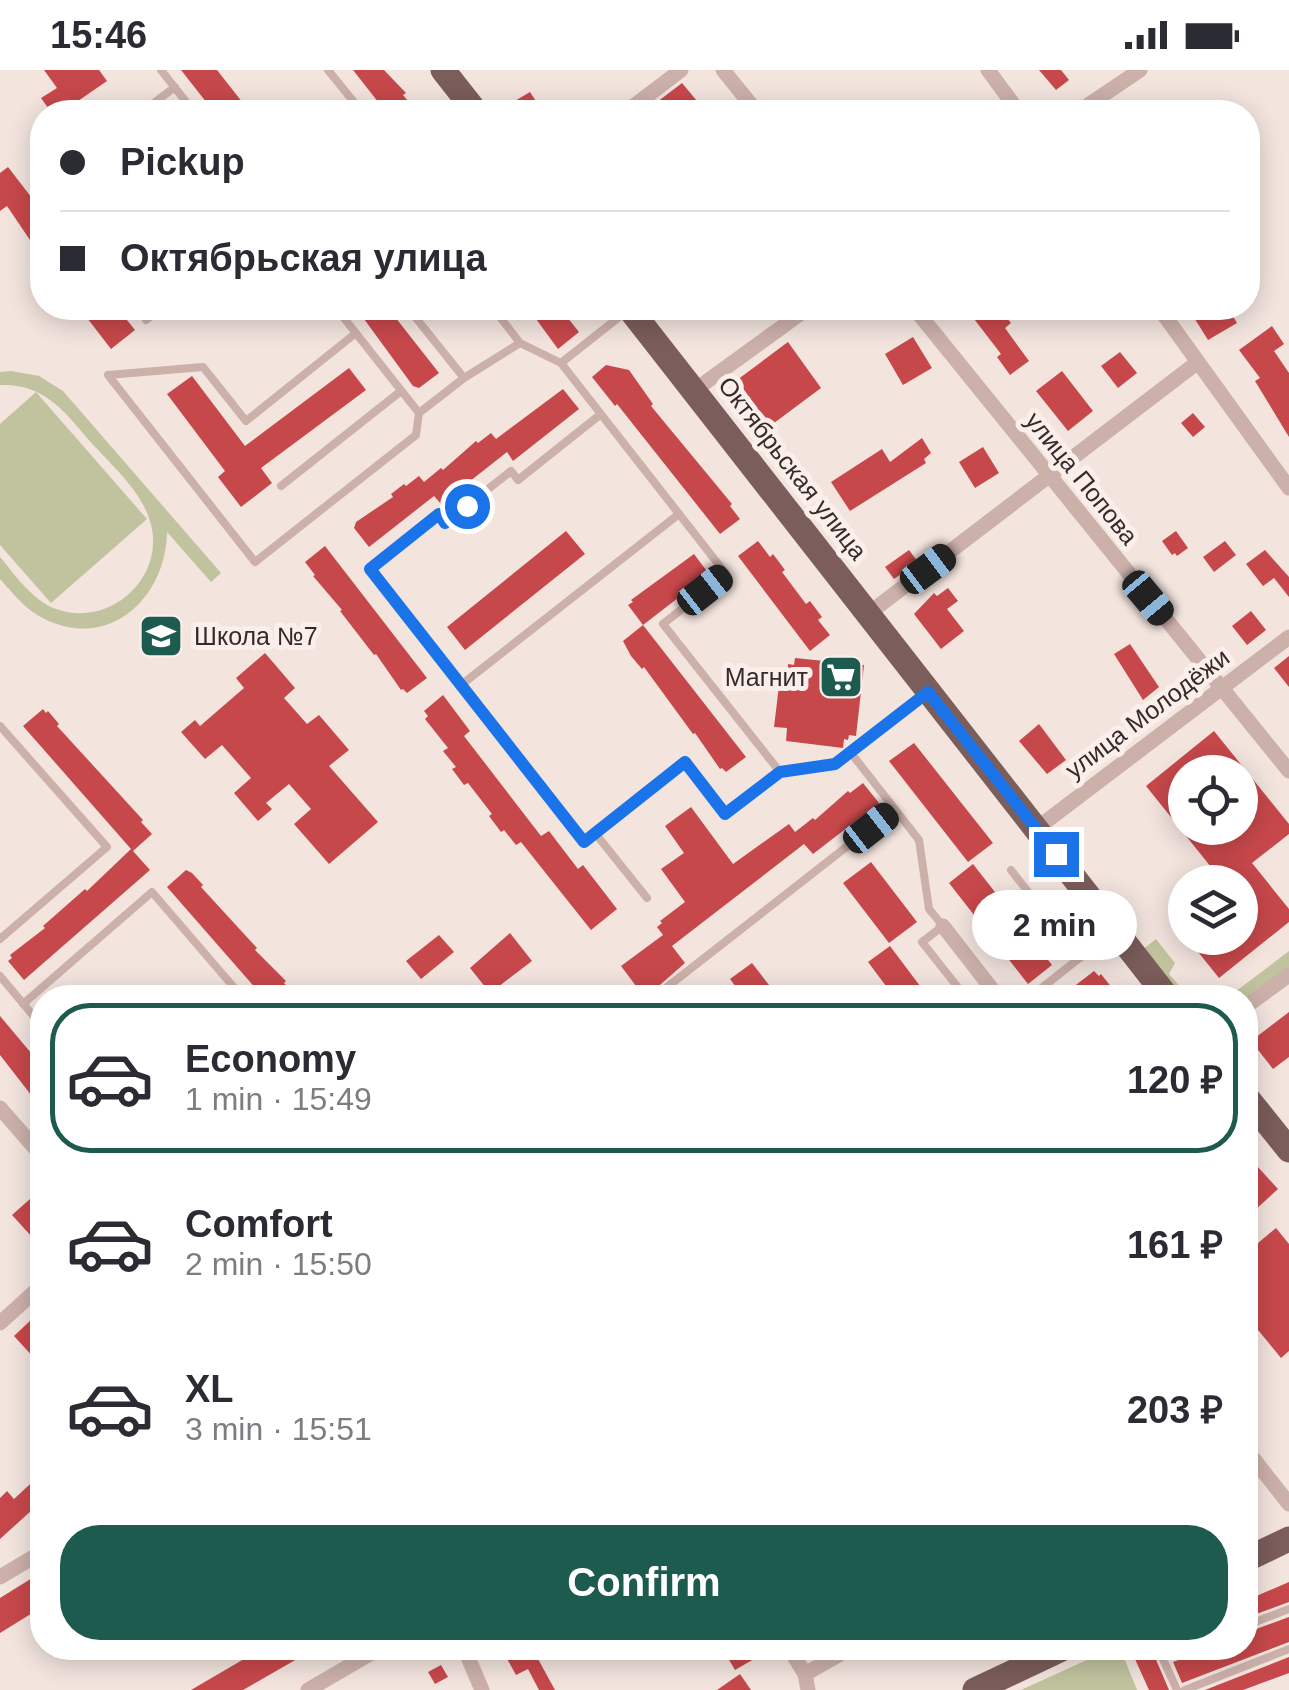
<!DOCTYPE html>
<meta charset="utf-8">
<style>
:root{--surface:#fff;--page:#f2f2f3;--text:#2b2b33;--muted:#7c7c81;--line:#e1e1e2;--accent:#1e5b4f}
body{margin:0;font-family:Arial,sans-serif;background:var(--page);color:var(--text);height:100vh;display:flex;flex-direction:column;font-size:38px;white-space:nowrap}
*{box-sizing:border-box;margin:0}
p{font-size:32px;color:var(--muted)}
.icon{flex:none;width:55px;height:55px;fill:none;stroke:currentColor;stroke-width:2;stroke-linecap:round;stroke-linejoin:round}
.map{position:relative;flex:1;overflow:hidden}
.sheet{position:absolute;left:30px;top:915px;width:1228px;height:675px;display:flex;flex-direction:column;background:var(--surface);border-radius:40px;box-shadow:0 5px 25px #0003}
.sheet>*{flex:none}
.banner{position:absolute;left:30px;top:30px;width:1230px;height:220px;border-radius:40px;box-shadow:0 5px 25px #0003;display:grid;align-content:center;height:220px;padding:0 30px;background:var(--surface)}
.controls{position:absolute;left:1168px;top:685px;display:grid;gap:20px}
.controls a{display:grid;place-items:center;width:90px;height:90px;border-radius:50%;background:var(--surface);box-shadow:0 5px 25px #0003;font-size:50px}
.end{position:absolute;width:45px;height:45px;margin:-22px;border:12px solid #1a73e8;background:#fff;box-shadow:0 0 0 5px #fff}
.from{border-radius:50%}
.bubble{position:absolute;height:70px;border-radius:35px;background:var(--surface);box-shadow:0 5px 25px #0003;font-size:32px;font-weight:700;line-height:70px;text-align:center}
.car{position:absolute;width:30px;height:60px;margin:-30px -15px;border-radius:12px;box-shadow:0 0 8px 2px #0007;background:linear-gradient(#222 24%,#8ab4d8 0 40%,#222 0 76%,#8ab4d8 0 86%,#222 0)}
.banner b{display:flex;align-items:center;gap:35px;height:95px;font-size:38px}
.banner b+b{border-top:2px solid var(--line)}
.banner i{width:25px;height:25px;background:var(--text)}
ul{padding:18px 0 0;list-style:none}
li{display:flex;align-items:center;gap:30px;height:150px;margin:0 20px 15px;padding:0 10px;border:5px solid transparent;border-radius:40px}
li div{flex:1}
li b{display:block;font-size:38px}
li em{font-style:normal;font-weight:700}
li.active{border-color:var(--accent)}
li>.icon{width:90px;height:90px;stroke-width:1.5}
.action{display:flex;gap:20px;margin-top:auto;padding:20px 30px}
.action a{flex:1;height:115px;border-radius:40px;background:var(--accent);color:#fff;font-size:40px;font-weight:700;line-height:115px;text-align:center}
.status{display:flex;justify-content:space-between;align-items:center;height:70px;padding:0 50px;background:var(--surface);direction:ltr}
.status svg{height:28px;fill:currentColor}
.map>svg:first-child{display:block}
.green{fill:#c0c39e}
.building{fill:#c7484b;fill-rule:evenodd}
.lines{fill:none;stroke-linecap:round;stroke-linejoin:round}
.service{stroke:#ccb0aa;stroke-width:8}
.minor{stroke:#ccb0aa;stroke-width:15}
.primary{stroke:#7b5d5b;stroke-width:25}
.route{stroke:#1a73e8;stroke-width:12}
.labels{text-anchor:middle;stroke-width:10;stroke-linejoin:round;paint-order:stroke}
.street-label{font-size:25px;fill:#392a29;stroke:#faefeb}
.poi-label{font-size:25px;fill:#392a29;stroke:#faefeb;text-anchor:start}
</style>
<div class="status"><b>15:46</b><svg viewBox="0 0 49 12"><path d="M0 12V9h3v3zM5 12V6h3v6zM10 12V3h3v9zM15 12V0h3v12zM26 1h20v11H26zM47 4h2v5h-2z"/></svg></div>
<div class="map">
<svg width="1289" height="1620" viewBox="0 0 1289 1620">
<rect width="100%" height="100%" fill="#f3e4de"/>
<path class="green" d="M11,301L39,306L63,321L221,503L211,512L167,462C166,530 106,584 39,546C23,537 12,522 0,509V487C16,506 32,530 56,539C112,559 169,504 149,448C139,418 108,392 88,369C63,339 42,313 0,315V302Z
M36,322L147,449L51,533L0,475V354Z
M1156,869L1175,893L1169,904L1189,927H1175L1142,880Z
M1289,881V898L1245,930L1227,928Z
M1113,1578H1120L1137,1620H1021Z"/>
<path class="building" d="M44,0H99L107,11L62,42H51L41,28L57,18Z
M181,0H217L250,42H214Z
M353,0H384L406,23L403,25L417,42H386Z
M1039,0H1061L1069,10L1056,20Z
M682,13L702,37L695,42H644Z
M530,22L543,42H496Z
M8,97L42,141V182L34,171L32,173L7,136L0,141V103Z
M82,238H133L123,245L135,260L111,279L84,244L86,243Z
M356,238H388L439,303L419,318L413,316Z
M528,238H560L579,262L558,279Z
M981,238H999L1011,253L1005,258L1029,291L1010,305L997,287L1001,284L971,245Z
M1188,238H1228L1237,253L1208,270Z
M1272,256L1284,274L1274,281L1289,303V367L1255,311L1260,308L1239,280Z
M913,267L932,298L903,315L885,284Z
M788,272L821,318L770,356L737,310Z
M1120,282L1137,303L1118,318L1101,296Z
M606,295L629,300L653,334L651,336L732,434L730,436L740,449L720,464L617,334L615,336L592,307Z
M349,298L366,320L261,398L272,413L241,437L218,407L225,401L167,324L192,306L245,376Z
M1062,301L1093,341L1068,361L1036,321Z
M563,319L579,339L513,391L507,382L441,434L434,426L369,477L354,458L356,452L393,427L391,424L404,414L406,416L419,406L424,412L441,398L443,400L476,371L478,373L491,363L496,369Z
M1193,343L1205,357L1193,367L1181,353Z
M922,368L931,383L924,389L926,393L850,441L831,412L882,379L890,392Z
M983,377L999,403L975,418L959,392Z
M566,461L585,484L465,580L447,557Z
M1176,461L1188,478L1177,486L1175,483L1172,485L1162,471Z
M758,471L770,487L773,484L785,500L782,502L806,534L810,531L822,547L818,550L830,565L810,581L738,486Z
M1225,471L1236,485L1214,502L1203,487Z
M325,476L427,608L407,623L403,619L401,620L376,584L374,585L340,541L342,540L313,506L315,505L305,492Z
M909,480L918,492L894,509L885,497Z
M1265,480L1289,507V527L1274,508L1263,516L1246,494Z
M694,484L709,504L643,555L628,535L633,532L631,530Z
M948,518L958,531L947,539L964,561L941,579L914,544L934,523L937,526Z
M1251,541L1266,560L1247,575L1232,556Z
M643,555L746,687L726,702L722,698L720,699L695,663L693,664L644,597L642,599L631,586L623,571Z
M1130,574L1159,617L1143,630L1114,584Z
M265,583L295,618L284,628L307,654L319,645L349,680L329,696L378,752L329,794L294,754L311,739L289,714L266,733L272,739L258,751L234,723L251,708L222,675L205,689L181,662L195,650L200,656L244,618L236,608Z
M1289,586V617L1274,598Z
M795,588L864,595L856,666L849,665L848,670L844,669L843,678L786,671L787,658L774,657L781,599L788,600V594L794,595Z
M443,625L470,661L464,666L541,766L549,761L578,799L583,795L617,839L591,860L521,772L516,775L504,760L501,762L489,746L492,744L468,713L464,715L452,699L456,697L443,681L448,678L425,649L428,646L424,641Z
M43,639L46,643L48,641L59,654L57,656L143,750L141,752L152,764L133,781L150,800L24,910L8,891L12,888L10,885L45,858L43,856L85,819L87,821L131,779L23,656Z
M1039,654L1066,690L1047,704L1019,671Z
M1214,661L1289,754V764L1252,793L1289,839V852L1219,908L1187,868H1240V812H1223L1146,716ZM1185,702H1240V758H1185Z
M914,673L993,773L968,792L889,691Z
M863,713L879,733L813,784L804,774L672,876L685,893L645,928L621,896L663,865L657,857L662,853L660,851L685,832L661,799L684,783L665,756L691,737L733,794L789,754L795,762L813,748L815,750L848,721L850,723Z
M871,792L917,852L889,873L843,813Z
M973,794L1052,895L1028,914L949,813Z
M186,800L192,803L203,815L201,817L257,878L255,880L286,911L284,913L297,928H264L167,817Z
M510,863L532,891L490,923L470,898Z
M439,865L454,882L421,909L406,891Z
M890,876L929,928H895L868,892Z
M752,893L769,915L753,928H744L730,909Z
M1094,901L1099,906L1101,904L1120,928H1079L1072,918Z
M1289,942V987L1273,999L1251,971Z
M0,946L42,996V1039L0,985Z
M1257,1096L1278,1119L1254,1141L1245,1131V1107Z
M30,1129L42,1143V1178L12,1145Z
M1276,1158L1289,1174V1281L1281,1288L1245,1244V1184Z
M32,1249L42,1261V1283L36,1290L14,1266Z
M42,1403V1431L0,1469V1428L7,1421L14,1429Z
M37,1505L42,1513V1537L0,1563V1528Z
M1289,1512V1532L1245,1548V1531Z
M1289,1547V1572L1182,1613L1173,1592L1193,1585L1197,1578H1245V1563Z
M263,1578H316L243,1620H191Z
M501,1578H532L555,1620H539L528,1599L516,1605Z
M722,1578H748L754,1589L735,1600Z
M1130,1578H1151L1169,1620H1149Z
M1289,1587V1603L1243,1620H1205Z
M441,1595L448,1607L435,1614L428,1602Z
M740,1604L751,1620H717Z"/>
<g class="lines">
<path class="service" d="M161,0L194,42
M328,0L362,42
M142,42L175,17
M336,238L419,343L464,308L520,273
M408,238L464,308
M493,238L520,273L561,293L726,504L663,554L780,702
M146,250L163,238
M561,293L628,240
M108,305L255,492L416,365L419,343
M108,305L203,297L246,351L356,263
M281,416L401,321
M679,444L461,615L584,772L685,692L725,744L780,702L835,695L925,624
M461,615L370,499L439,445L445,453L511,401L518,410L601,344
M0,656L107,777L0,869
M851,683L919,770L929,839L943,856L922,872L964,925
M595,763L647,828
M1011,800L1080,888
M0,906L42,956
M653,928L895,739
M810,928L817,921L822,928
M1029,928L1111,863
M23,934L152,822L243,928
M1245,1556L1289,1539
M1158,1578L1177,1620
M1163,1588L1190,1578
M1185,1620L1289,1579"/>
<path class="minor" d="M723,0L757,42
M988,0L1019,42
M626,42L681,0
M1078,42L1140,0
M914,238L1289,701
M1159,238L1289,418
M695,320L808,238
M868,544L1198,292
M1036,759L1289,567
M943,856L999,928
M569,928H575
M1245,937L1289,905
M0,1038L42,1086
M0,1253L42,1215
M1245,1378L1289,1434
M0,1507L42,1482
M464,1578L482,1620
M789,1578L805,1604L808,1620
M805,1604L851,1578
M308,1620L380,1578"/>
<path class="primary" d="M443,0L476,42
M629,238L1168,928
M1245,1025L1289,1080
M1245,1490L1289,1469
M975,1620L1064,1578"/>
</g>
<g class="lines">
<path class="route" d="M467,436L445,453L439,444L370,499L584,772L685,692L725,744L780,702L835,694L928,622L1056,784"/>
</g>
<defs>
<symbol id="school-square" viewBox="-11 -11 22 22"><rect x="-9" y="-9" width="18" height="18" rx="4" fill="#1e5b4f" stroke="#faefeb"/><path d="M0-5L7-2L0 1L-7-2ZM-4 1L0 2.5L4 1V4Q0 6-4 4Z" fill="#fff"/></symbol>
<symbol id="supermarket-square" viewBox="-11 -11 22 22"><rect x="-9" y="-9" width="18" height="18" rx="4" fill="#1e5b4f" stroke="#faefeb"/><path d="M-6-5.5h2.5l.6 2H6L4.5 2H-2.5L-4.4-4H-6ZM-1.5 3.2a1.3 1.3 0 1 0 .1 0ZM3 3.2a1.3 1.3 0 1 0 .1 0Z" fill="#fff"/></symbol>
</defs>
<g fill-rule="evenodd">
<use href="#school-square" x="136" y="541" width="50" height="50"/>
<use href="#supermarket-square" x="816" y="582" width="50" height="50"/>
</g>
<g class="labels">
<g class="street-label">
<text transform="translate(793 398) rotate(52)" y="9">Октябрьская улица</text>
<text transform="translate(1082 408) rotate(51)" y="9">улица Попова</text>
<text transform="translate(1147 643) rotate(-37)" y="9">улица Молодёжи</text>
</g>
<g class="poi-label">
<text x="194" y="575">Школа №7</text>
<text x="808" y="616" text-anchor="end">Магнит</text>
</g>
</g>
</svg>
<div class="controls">
<a><svg class="icon" aria-label="locate" viewBox="0 0 24 24"><circle cx="12" cy="12" r="6"/><path d="M12 2v4M12 18v4M2 12h4M18 12h4"/></svg></a>
<a><svg class="icon" aria-label="layers" viewBox="0 0 24 24"><path d="M12 4l9 5-9 5-9-5zM3 14l9 5 9-5"/></svg></a>
</div>
<i class="end from" style="left:467px;top:436px"></i>
<i class="end" style="left:1056px;top:784px"></i>
<div class="bubble" style="left:972px;top:820px;width:165px">2 min</div>
<i class="car" style="left:928px;top:499px;rotate:53deg"></i>
<i class="car" style="left:705px;top:520px;rotate:52deg"></i>
<i class="car" style="left:1148px;top:528px;rotate:140deg"></i>
<i class="car" style="left:871px;top:758px;rotate:52deg"></i>
<div class="banner">
<b><i class="from"></i>Pickup</b>
<b><i></i>Октябрьская улица</b>
</div>
<section class="sheet">
<ul>
<li class="active"><svg class="icon" aria-label="car" viewBox="0 0 24 24"><path d="M5 17H2v-5l4-1 3-4h7l3 4 3 1v5h-3M9 17h6M6 11h13"/><circle cx="7" cy="17" r="2"/><circle cx="17" cy="17" r="2"/></svg><div><b>Economy</b><p>1 min · 15:49</p></div><em>120 ₽</em></li>
<li><svg class="icon" aria-label="car" viewBox="0 0 24 24"><path d="M5 17H2v-5l4-1 3-4h7l3 4 3 1v5h-3M9 17h6M6 11h13"/><circle cx="7" cy="17" r="2"/><circle cx="17" cy="17" r="2"/></svg><div><b>Comfort</b><p>2 min · 15:50</p></div><em>161 ₽</em></li>
<li><svg class="icon" aria-label="car" viewBox="0 0 24 24"><path d="M5 17H2v-5l4-1 3-4h7l3 4 3 1v5h-3M9 17h6M6 11h13"/><circle cx="7" cy="17" r="2"/><circle cx="17" cy="17" r="2"/></svg><div><b>XL</b><p>3 min · 15:51</p></div><em>203 ₽</em></li>
</ul>
<div class="action"><a>Confirm</a></div>
</section>
</div>
